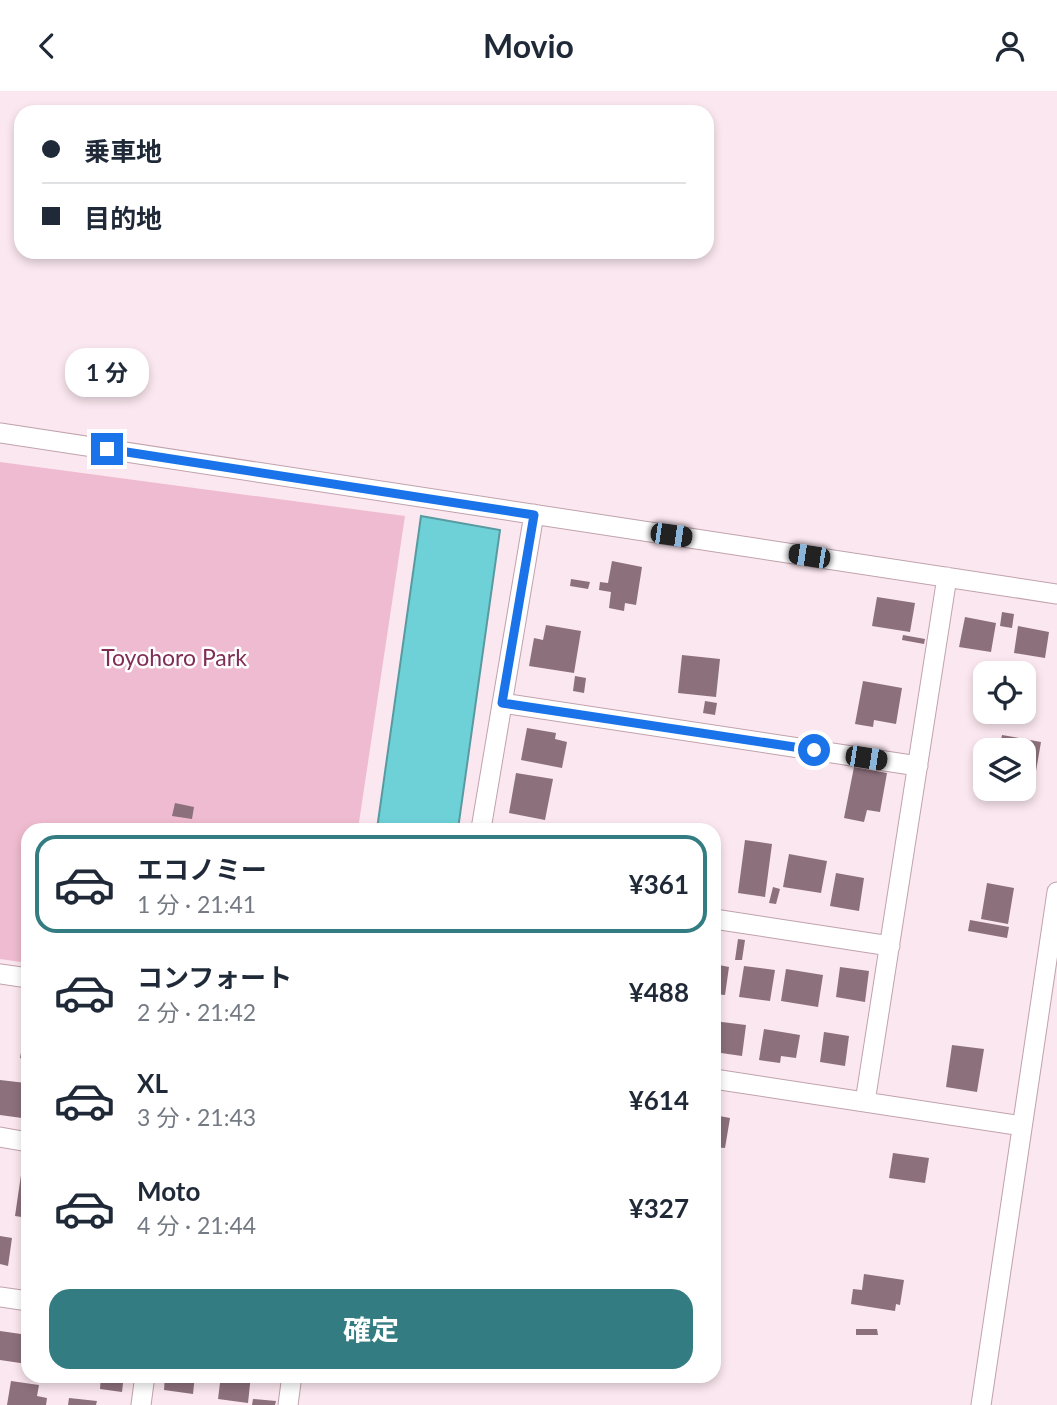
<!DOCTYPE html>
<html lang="ja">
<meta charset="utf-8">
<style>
:root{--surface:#fff;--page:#f6f6f7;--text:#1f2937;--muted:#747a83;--line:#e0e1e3;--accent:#337c81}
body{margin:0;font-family:Lato,"Noto Sans JP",sans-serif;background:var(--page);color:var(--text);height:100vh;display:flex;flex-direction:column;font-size:26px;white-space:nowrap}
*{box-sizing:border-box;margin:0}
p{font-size:23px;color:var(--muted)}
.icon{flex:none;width:38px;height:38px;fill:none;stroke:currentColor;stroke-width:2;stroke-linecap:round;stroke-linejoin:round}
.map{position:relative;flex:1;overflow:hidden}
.drawer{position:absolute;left:21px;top:732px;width:700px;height:560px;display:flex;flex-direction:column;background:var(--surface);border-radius:21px;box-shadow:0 4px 10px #0003}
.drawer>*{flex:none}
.top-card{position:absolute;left:14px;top:14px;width:700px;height:154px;border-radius:21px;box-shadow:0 4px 10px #0003;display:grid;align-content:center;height:154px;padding:0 28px;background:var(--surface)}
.tools{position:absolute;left:973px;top:570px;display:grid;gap:14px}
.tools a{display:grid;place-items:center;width:63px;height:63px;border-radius:14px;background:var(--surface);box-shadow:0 4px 10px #0003;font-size:35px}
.end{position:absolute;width:32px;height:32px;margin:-16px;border:9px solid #1a73e8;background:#fff;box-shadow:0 0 0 4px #fff}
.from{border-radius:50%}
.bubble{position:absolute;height:49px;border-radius:21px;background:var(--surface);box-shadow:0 4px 10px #0003;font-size:23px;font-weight:700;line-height:49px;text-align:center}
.car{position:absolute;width:21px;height:42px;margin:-21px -10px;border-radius:9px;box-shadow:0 0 5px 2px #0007;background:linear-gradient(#222 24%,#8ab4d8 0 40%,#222 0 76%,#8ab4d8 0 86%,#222 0)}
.top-card b{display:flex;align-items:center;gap:24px;height:66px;font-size:26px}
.top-card b+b{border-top:2px solid var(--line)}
.top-card i{width:18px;height:18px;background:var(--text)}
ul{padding:12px 0 0;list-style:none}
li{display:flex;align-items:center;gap:21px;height:98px;margin:0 14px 10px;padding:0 14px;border:4px solid transparent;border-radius:21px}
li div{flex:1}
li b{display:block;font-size:26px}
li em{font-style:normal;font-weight:700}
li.active{border-color:var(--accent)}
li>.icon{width:63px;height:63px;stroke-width:1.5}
.action{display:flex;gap:14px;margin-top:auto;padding:14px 28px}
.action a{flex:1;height:80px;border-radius:21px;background:var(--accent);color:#fff;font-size:28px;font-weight:700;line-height:80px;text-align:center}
header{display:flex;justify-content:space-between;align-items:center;height:91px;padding:0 28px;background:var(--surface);font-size:32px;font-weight:700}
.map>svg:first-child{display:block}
.green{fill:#efbbd0}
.water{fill:#6ed1d8;stroke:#599aa1;stroke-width:2}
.building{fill:#8c707b}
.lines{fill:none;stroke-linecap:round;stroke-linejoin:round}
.minor-casing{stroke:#c0a2ad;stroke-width:21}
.minor{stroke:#fff;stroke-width:19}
.route{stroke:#1a73e8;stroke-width:9}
.labels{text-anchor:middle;stroke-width:5;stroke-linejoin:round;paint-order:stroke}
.park-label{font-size:23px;fill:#812e57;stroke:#fff}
</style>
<header><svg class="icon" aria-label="back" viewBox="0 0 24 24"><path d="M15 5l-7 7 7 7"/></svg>Movio<svg class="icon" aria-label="person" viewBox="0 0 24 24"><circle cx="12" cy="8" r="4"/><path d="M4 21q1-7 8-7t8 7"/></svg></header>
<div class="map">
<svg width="1057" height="1314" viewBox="0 0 1057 1314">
<rect width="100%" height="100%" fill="#fbe7ef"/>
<path class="green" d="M0,371L405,425L358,738H28V872L0,868Z"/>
<path class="water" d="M421,425L500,439L458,738H377Z"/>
<path class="building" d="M612,470L642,476L636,514L625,512L624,520L609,517L611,501L599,499L600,491L608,492Z
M571,488L590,491L588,498L570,495Z
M877,506L915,512L910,541L872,535Z
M1002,521L1014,523L1012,537L1000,535Z
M965,526L996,532L991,561L959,556Z
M546,534L581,540L574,582L529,575L534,547L543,549Z
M1018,535L1049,541L1045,567L1014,562Z
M903,544L925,548L924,553L902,549Z
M682,564L720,568L716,606L678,602Z
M575,585L586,587L584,602L573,600Z
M863,590L902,597L896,633L874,629L873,636L855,633Z
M705,610L717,612L715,624L703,622Z
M527,637L556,642L555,648L567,651L562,677L521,669Z
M1002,644L1041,651L1036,680L1024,677V660H999Z
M854,676L887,682L880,721L867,719L864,731L844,727Z
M516,682L553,688L545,729L509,722Z
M175,712L194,716L192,728L172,725Z
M745,749L772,753L765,806L738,802Z
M789,763L827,770L821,802L783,796Z
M836,782L864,787L859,820L830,815Z
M987,792L1014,797L1008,833L981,828Z
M773,796L780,798L776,813L769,812Z
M970,829L1009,836L1007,847L968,840Z
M738,848L745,849L742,869H735Z
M714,873L729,876L725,904L714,903Z
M744,875L775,879L770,910L739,906Z
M840,876L869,880L865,911L836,906Z
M786,878L823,884L818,916L781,910Z
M714,930L746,934L742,965L714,961Z
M764,938L800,944L796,967L781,965L780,972L759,969Z
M824,941L849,945L845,975L820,971Z
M24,945L28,946V969L20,967Z
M952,954L984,958L977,1001L946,996Z
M0,989L26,992L22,1027L0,1024Z
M714,1024L730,1027L725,1057L714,1056Z
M893,1062L929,1067L925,1092L889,1087Z
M21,1084L28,1086V1127L15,1125Z
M0,1145L12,1147L8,1175L0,1173Z
M864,1183L904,1189L900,1214L896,1213L895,1220L851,1213L853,1198L862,1199Z
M856,1238H877L878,1244H856Z
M0,1240L28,1244L27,1273L0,1269Z
M101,1284H124L122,1301L100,1298Z
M165,1284H195L193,1303L164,1299Z
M221,1284H251L248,1312L218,1308Z
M11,1290L39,1294L37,1305L47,1307L46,1314H7Z
M69,1307L97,1310L96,1314H68Z
M253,1308L276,1310L275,1314H252Z"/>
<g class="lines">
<defs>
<path id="minor" d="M0,342L1057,503
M502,612L918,675
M481,738L534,423
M714,828L890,855
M0,883L28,887
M714,988L1022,1035
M865,1011L947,486
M0,1046L28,1051
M0,1206L28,1210
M141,1314L145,1284
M288,1314L292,1284
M981,1314L1057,801"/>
</defs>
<use href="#minor" class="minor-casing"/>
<use href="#minor" class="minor"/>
</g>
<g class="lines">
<path class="route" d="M107,358L534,424L502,612L814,659"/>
</g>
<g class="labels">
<g class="park-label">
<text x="174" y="575">Toyohoro Park</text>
</g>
</g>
</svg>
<div class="tools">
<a><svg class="icon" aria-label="locate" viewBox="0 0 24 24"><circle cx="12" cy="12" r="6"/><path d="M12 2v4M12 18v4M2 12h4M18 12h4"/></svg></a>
<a><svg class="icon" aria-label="layers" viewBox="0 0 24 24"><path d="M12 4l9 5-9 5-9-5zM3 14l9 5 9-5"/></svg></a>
</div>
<i class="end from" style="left:814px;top:659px"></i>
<i class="end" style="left:107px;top:358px"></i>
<div class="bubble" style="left:65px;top:257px;width:84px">1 分</div>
<i class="car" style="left:671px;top:444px;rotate:98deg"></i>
<i class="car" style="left:809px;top:465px;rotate:279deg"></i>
<i class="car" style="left:866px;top:667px;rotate:99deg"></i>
<div class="top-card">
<b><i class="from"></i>乗車地</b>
<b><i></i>目的地</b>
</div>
<section class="drawer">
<ul>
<li class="active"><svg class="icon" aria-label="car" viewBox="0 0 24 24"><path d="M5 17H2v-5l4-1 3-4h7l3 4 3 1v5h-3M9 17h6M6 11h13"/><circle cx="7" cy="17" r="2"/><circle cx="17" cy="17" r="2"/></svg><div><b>エコノミー</b><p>1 分 · 21:41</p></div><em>¥361</em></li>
<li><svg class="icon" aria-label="car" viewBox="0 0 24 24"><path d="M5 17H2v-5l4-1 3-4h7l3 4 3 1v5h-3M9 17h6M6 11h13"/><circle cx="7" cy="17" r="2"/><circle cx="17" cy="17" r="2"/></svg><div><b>コンフォート</b><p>2 分 · 21:42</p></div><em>¥488</em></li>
<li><svg class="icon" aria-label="car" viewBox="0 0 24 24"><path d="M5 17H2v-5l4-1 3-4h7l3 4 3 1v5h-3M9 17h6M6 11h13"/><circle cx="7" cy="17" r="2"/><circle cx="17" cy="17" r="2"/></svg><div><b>XL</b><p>3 分 · 21:43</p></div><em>¥614</em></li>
<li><svg class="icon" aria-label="car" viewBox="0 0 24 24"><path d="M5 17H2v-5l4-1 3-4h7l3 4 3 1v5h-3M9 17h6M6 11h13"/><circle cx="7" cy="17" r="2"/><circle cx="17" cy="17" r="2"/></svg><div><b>Moto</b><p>4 分 · 21:44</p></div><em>¥327</em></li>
</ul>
<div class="action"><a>確定</a></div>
</section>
</div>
